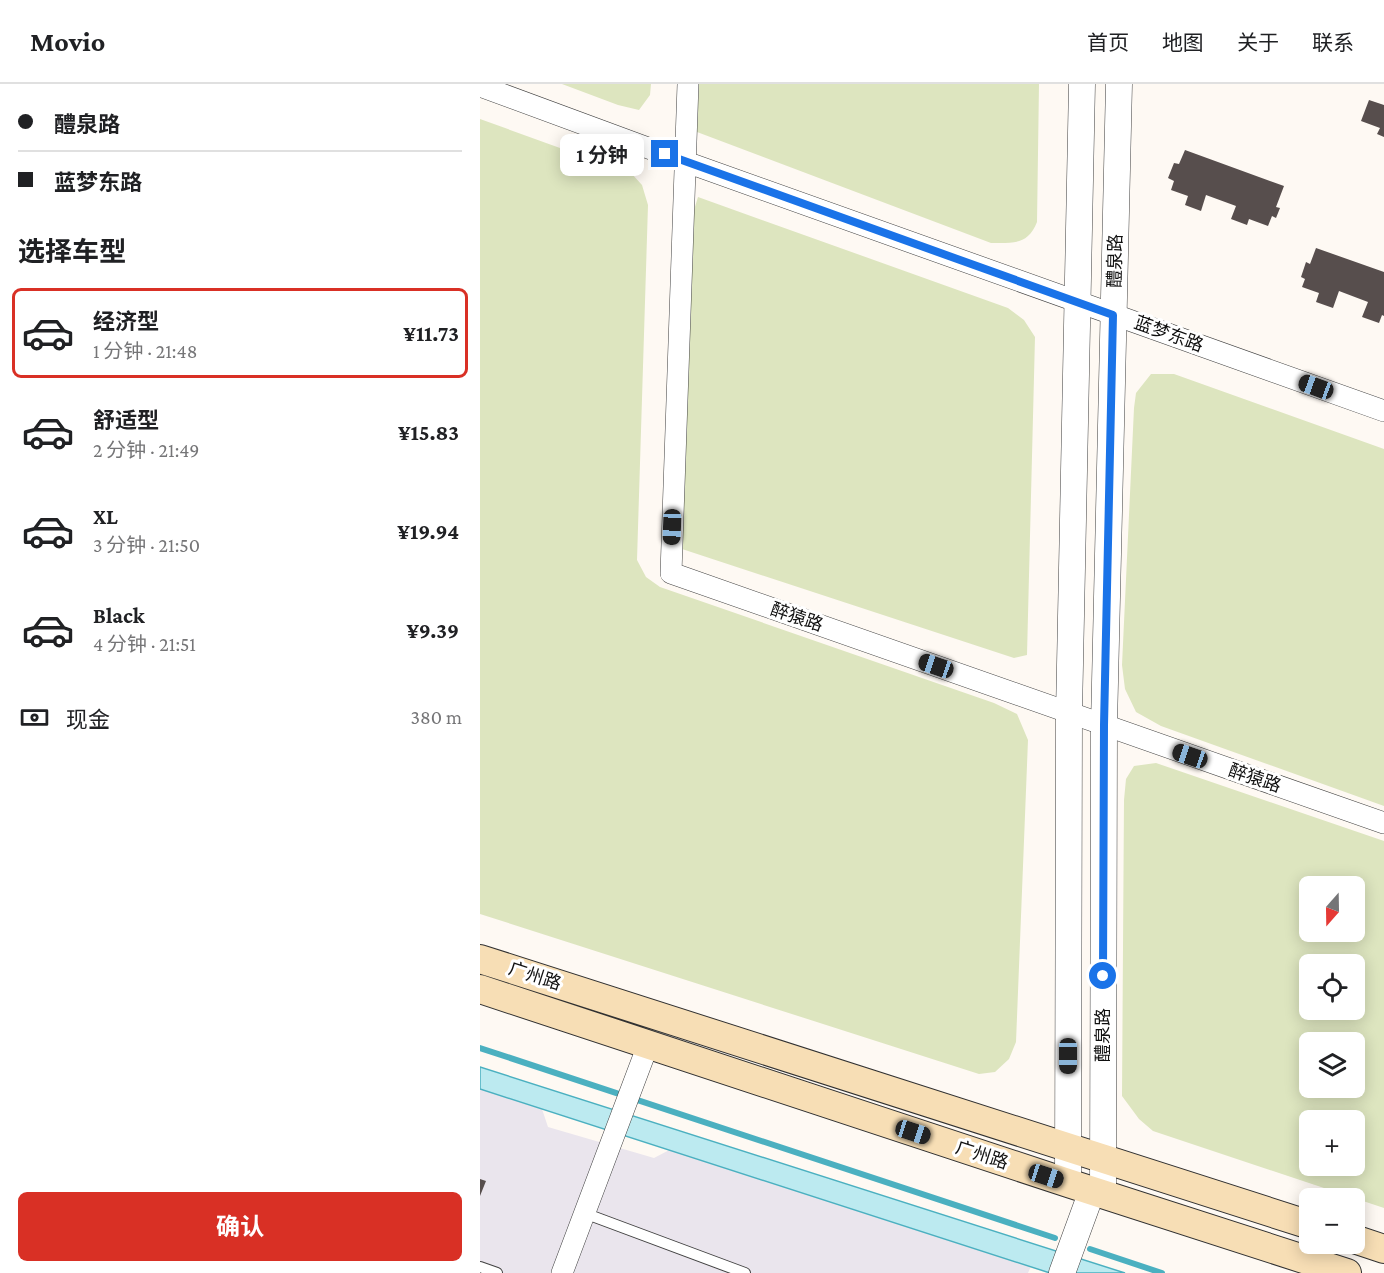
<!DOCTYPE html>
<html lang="zh">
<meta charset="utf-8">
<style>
:root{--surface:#fff;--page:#f6f6f6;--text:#202124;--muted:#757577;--line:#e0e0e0;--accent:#d93025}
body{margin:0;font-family:"Crimson Pro","Noto Sans SC",serif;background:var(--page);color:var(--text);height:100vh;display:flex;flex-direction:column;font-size:22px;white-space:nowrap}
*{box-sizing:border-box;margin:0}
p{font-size:20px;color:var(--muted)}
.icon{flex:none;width:33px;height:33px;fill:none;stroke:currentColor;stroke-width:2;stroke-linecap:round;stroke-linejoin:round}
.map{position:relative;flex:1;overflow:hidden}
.sheet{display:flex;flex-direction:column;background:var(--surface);width:480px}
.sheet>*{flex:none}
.banner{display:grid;align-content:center;height:132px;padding:0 18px;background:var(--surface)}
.needle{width:39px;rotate:200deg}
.tools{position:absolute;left:819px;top:792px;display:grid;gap:12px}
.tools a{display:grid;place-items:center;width:66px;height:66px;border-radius:9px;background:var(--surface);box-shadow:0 3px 15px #0003;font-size:30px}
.end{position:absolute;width:27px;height:27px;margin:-14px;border:8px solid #1a73e8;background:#fff;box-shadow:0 0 0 3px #fff}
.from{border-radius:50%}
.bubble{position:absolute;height:42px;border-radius:9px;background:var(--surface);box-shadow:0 3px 15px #0003;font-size:20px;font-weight:700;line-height:42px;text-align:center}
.car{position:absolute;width:18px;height:36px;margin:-18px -9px;border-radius:8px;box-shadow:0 0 4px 2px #0007;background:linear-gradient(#222 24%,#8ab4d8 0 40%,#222 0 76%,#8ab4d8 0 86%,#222 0)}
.banner b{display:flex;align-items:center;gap:21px;height:57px;font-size:22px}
.banner b+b{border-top:2px solid var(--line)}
.banner i{width:15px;height:15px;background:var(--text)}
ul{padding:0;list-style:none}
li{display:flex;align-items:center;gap:18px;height:90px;margin:0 12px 9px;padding:0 6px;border:3px solid transparent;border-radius:9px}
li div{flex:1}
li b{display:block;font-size:22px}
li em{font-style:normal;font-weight:700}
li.on{border-color:var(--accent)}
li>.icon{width:54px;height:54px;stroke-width:1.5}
h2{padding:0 18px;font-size:27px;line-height:72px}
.pay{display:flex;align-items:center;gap:15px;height:66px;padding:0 18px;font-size:22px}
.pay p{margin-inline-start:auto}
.primary-button{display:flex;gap:12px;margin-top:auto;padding:12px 18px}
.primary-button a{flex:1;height:69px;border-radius:9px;background:var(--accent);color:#fff;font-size:24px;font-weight:700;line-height:69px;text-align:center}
header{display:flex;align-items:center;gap:36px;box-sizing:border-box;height:84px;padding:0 30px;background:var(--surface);border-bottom:2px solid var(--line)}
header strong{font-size:28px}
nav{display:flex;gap:33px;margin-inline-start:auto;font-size:21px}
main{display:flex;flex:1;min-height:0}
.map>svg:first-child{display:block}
.industrial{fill:#eae5ed}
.green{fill:#dde5bf;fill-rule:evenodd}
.water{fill:#bceaf0;stroke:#4bb0c0;stroke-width:1.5}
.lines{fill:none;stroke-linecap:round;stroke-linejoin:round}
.stream{stroke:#4bb0c0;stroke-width:6}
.building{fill:#574e4d}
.service-casing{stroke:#424242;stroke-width:12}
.minor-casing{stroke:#424242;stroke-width:22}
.tertiary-casing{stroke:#424242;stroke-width:27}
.secondary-casing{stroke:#313131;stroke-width:30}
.service{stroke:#fff;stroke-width:10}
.minor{stroke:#fff;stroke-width:21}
.tertiary{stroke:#fff;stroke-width:26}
.secondary{stroke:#f7deb5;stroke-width:28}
.route{stroke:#1a73e8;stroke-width:8}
.labels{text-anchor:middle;stroke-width:6;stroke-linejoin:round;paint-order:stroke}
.street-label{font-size:18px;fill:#0f0f0f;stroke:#fff}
</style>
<header>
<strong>Movio</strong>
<nav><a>首页</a><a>地图</a><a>关于</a><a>联系</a></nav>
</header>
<main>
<section class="sheet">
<div class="banner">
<b><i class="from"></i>醴泉路</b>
<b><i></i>蓝梦东路</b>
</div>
<h2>选择车型</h2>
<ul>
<li class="on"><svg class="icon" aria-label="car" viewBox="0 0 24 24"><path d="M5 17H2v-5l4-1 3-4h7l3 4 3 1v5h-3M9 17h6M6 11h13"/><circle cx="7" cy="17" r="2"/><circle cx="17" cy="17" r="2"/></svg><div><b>经济型</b><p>1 分钟 · 21:48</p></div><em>¥11.73</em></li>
<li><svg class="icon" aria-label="car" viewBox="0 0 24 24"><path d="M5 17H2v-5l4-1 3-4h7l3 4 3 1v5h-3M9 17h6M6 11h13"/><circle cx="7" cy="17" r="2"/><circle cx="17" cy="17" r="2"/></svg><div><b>舒适型</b><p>2 分钟 · 21:49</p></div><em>¥15.83</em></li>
<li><svg class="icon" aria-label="car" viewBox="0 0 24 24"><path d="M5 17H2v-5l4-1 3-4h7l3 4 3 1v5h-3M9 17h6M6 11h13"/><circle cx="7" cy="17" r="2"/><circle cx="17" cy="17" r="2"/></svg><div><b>XL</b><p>3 分钟 · 21:50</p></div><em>¥19.94</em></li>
<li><svg class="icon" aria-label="car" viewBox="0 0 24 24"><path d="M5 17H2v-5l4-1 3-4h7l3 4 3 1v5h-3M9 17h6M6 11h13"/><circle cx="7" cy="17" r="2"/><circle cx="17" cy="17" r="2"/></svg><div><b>Black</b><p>4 分钟 · 21:51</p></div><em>¥9.39</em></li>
</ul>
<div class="pay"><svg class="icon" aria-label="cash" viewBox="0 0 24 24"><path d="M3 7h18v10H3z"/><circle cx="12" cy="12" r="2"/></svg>现金<p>380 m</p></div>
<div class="primary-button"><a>确认</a></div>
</section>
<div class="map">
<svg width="904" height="1189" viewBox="0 0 904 1189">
<rect width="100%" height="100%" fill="#fef9f3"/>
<path class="industrial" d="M0,1000L60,1019L68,1043L174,1074L195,1063L552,1180L548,1189H0Z"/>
<path class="green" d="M82,0H171L170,11L159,26L138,21Z
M219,0H559L557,138C548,161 533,159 511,159L217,48Z
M0,35L152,90L162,101L168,121L157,476L166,493L180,503L514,619L537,630L548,656L536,958L529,975L515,988L499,990L0,830Z
M218,113L528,224L544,236L555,253L547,571L534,574L202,465L214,126Z
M671,290H694L904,365V722L681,642L656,628L645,605L642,581L654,324L656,309Z
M676,679L904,757V1124L673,1047L659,1035L642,1012L644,716L646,695L654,682ZM874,802V848H830V802ZM874,880V926H830V880ZM830,958H874V1004H830ZM874,1036V1082H830V1036Z"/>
<path class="water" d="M0,983L645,1189H570L0,1005Z"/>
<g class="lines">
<path class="stream" d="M0,964L575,1154
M610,1165L682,1189"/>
</g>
<path class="building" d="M889,16L904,21V53L897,50L900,44L881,37Z
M705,66L804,102L796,123L800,124L796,134L792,132L788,142L769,135L767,141L751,135L756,122L726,111L721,127L705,121L708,112L691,106L694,97L688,94L694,79L699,80Z
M836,164L904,188V232L902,231L899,239L882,233L888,218L859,207L853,224L836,218L839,209L822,203L825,195L821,193L826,178L830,180Z
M0,1095L6,1097L0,1112Z"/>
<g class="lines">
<defs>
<path id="service" d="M104,1129L265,1189
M0,1183L17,1189"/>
<path id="minor" d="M208,0L191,489L904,739
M0,2L206,78L904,327
M82,1189L168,961"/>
<path id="tertiary" d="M588,1099L589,629L602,0
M623,1110L624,641L639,0
M582,1189L612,1107"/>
<path id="secondary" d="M0,875L830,1141
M0,905L588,1099L867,1189
M874,1155L904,1165"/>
</defs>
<use href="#service" class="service-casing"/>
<use href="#minor" class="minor-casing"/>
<use href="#tertiary" class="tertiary-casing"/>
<use href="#secondary" class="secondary-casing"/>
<use href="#service" class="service"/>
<use href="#minor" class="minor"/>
<use href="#tertiary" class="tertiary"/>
<use href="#secondary" class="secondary"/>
</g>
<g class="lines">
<path class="route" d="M185,70L633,231L624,641L623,892"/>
</g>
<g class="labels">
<g class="street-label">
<text transform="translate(635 177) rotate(-89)" y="6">醴泉路</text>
<text transform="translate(689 250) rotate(20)" y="6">蓝梦东路</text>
<text transform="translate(317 533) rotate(19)" y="6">醉猿路</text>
<text transform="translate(775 694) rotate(19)" y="6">醉猿路</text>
<text transform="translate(55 892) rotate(18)" y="6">广州路</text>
<text transform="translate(623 951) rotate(-90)" y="6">醴泉路</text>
<text transform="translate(502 1071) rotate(18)" y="6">广州路</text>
</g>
</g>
</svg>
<div class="tools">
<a><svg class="needle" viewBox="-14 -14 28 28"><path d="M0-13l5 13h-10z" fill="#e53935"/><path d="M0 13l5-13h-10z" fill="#757577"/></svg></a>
<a><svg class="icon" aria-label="locate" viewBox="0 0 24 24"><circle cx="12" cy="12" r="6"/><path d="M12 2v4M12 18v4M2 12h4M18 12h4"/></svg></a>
<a><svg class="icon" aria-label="layers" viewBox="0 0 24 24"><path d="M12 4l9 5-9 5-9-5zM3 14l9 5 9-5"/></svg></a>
<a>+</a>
<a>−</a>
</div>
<i class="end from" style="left:623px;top:892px"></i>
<i class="end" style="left:185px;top:70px"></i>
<div class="bubble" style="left:80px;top:50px;width:84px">1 分钟</div>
<i class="car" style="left:836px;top:303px;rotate:290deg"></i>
<i class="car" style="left:192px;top:443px;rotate:182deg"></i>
<i class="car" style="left:456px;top:582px;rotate:289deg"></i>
<i class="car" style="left:710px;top:672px;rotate:289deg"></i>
<i class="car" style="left:588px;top:972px;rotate:180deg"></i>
<i class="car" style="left:433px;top:1048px;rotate:108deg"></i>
<i class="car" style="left:566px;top:1092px;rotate:108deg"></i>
</div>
</main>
